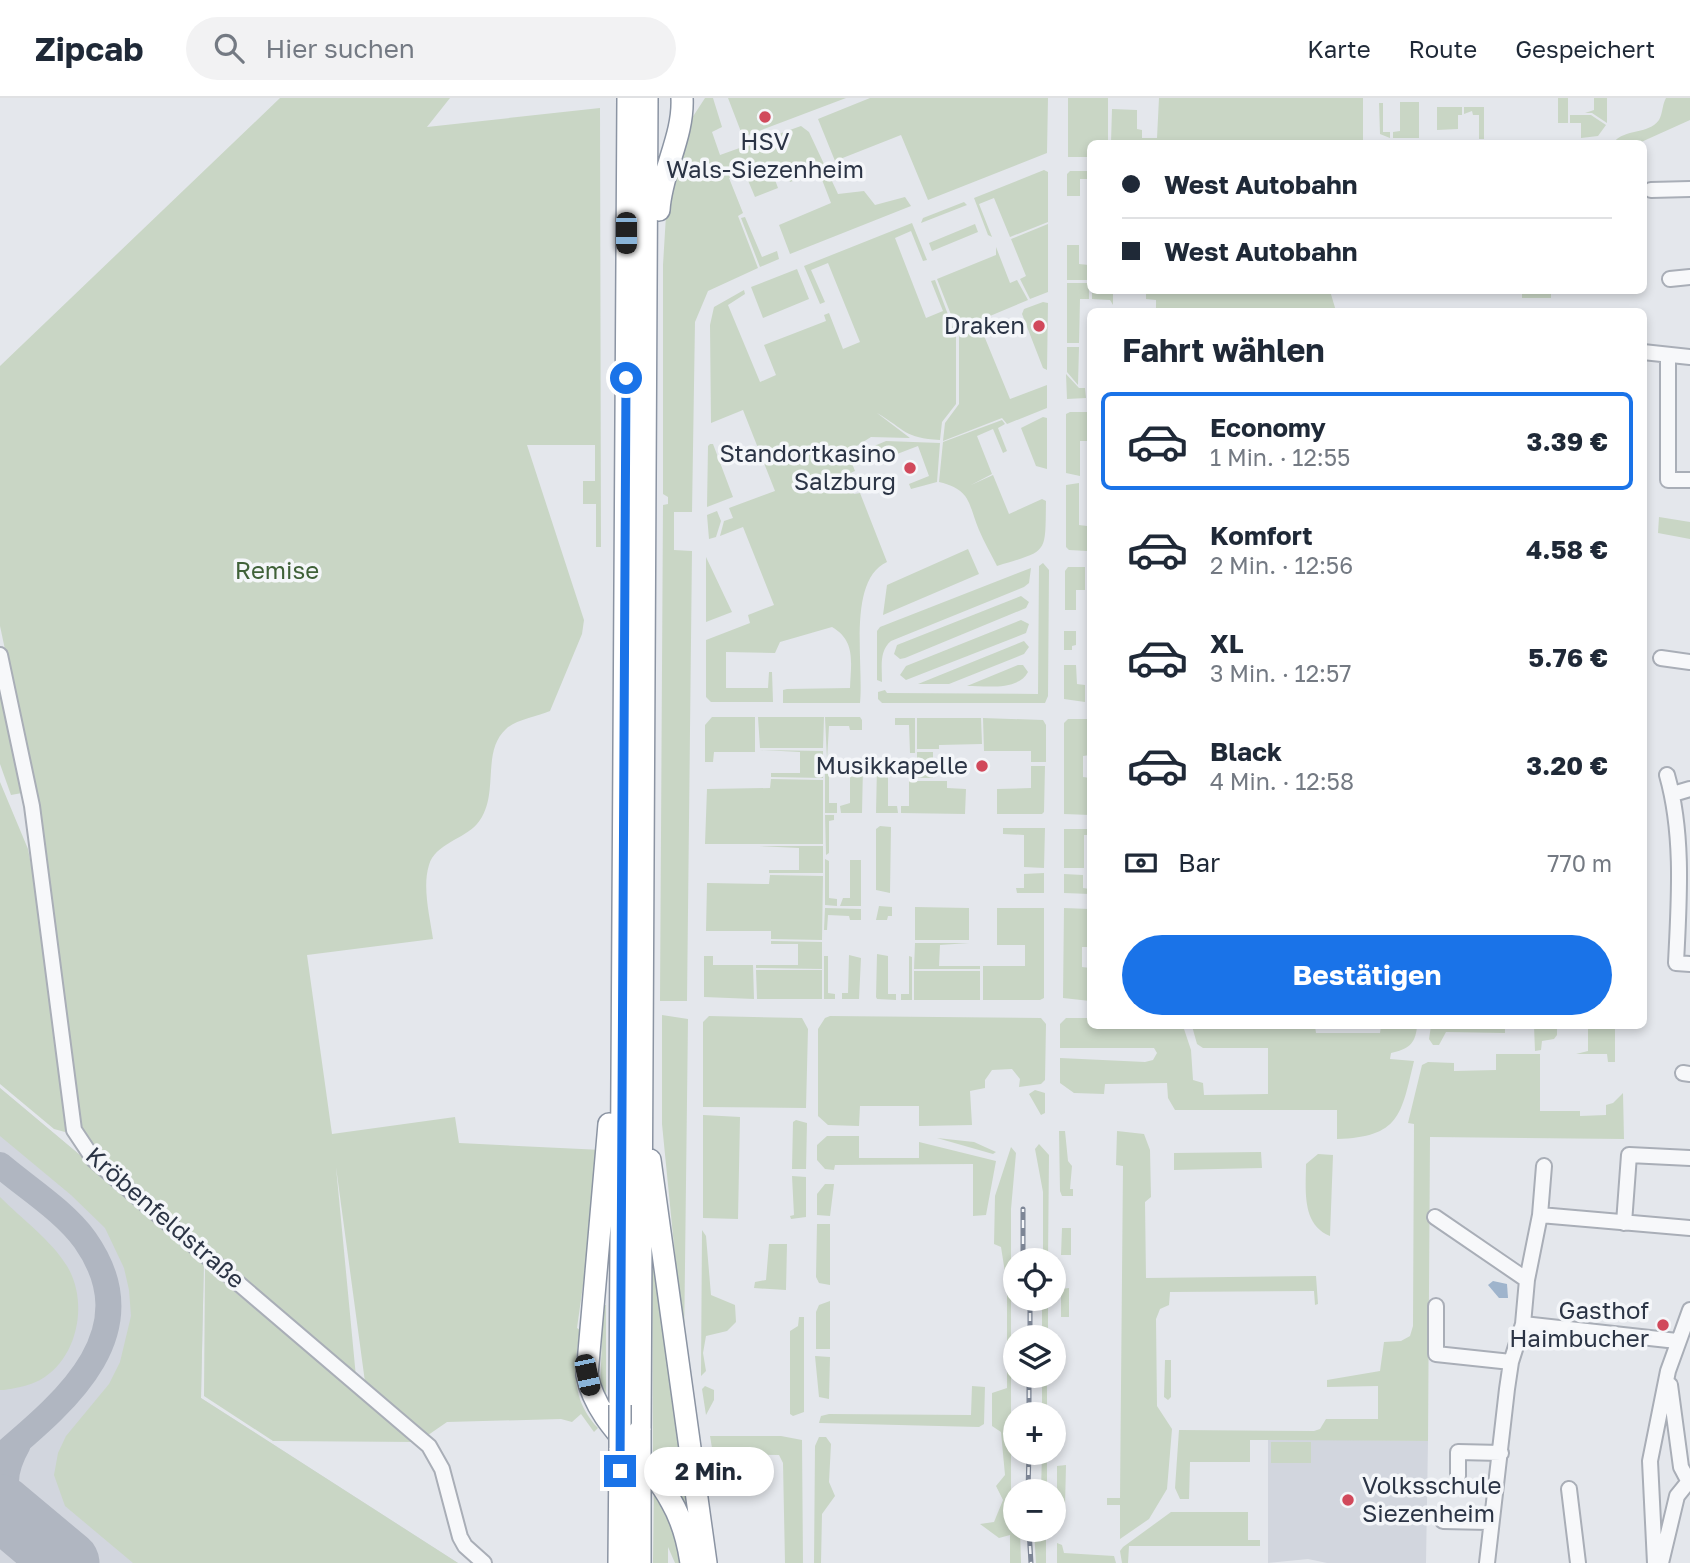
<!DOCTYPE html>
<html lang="de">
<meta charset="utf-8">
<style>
:root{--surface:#fff;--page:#f2f2f3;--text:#1f2937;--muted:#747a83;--line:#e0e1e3;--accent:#1a73e8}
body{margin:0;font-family:"Golos Text",sans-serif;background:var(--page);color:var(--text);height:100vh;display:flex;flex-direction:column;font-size:26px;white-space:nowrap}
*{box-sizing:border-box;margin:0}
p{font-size:23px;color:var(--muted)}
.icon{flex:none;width:38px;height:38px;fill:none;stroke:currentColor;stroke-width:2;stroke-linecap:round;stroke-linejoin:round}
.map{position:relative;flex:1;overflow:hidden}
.details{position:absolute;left:1087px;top:210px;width:560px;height:721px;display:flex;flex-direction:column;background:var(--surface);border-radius:10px;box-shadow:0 4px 10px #0003}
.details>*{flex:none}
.guide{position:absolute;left:1087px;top:42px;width:560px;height:154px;border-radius:10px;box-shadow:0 4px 10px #0003;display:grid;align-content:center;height:154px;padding:0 35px;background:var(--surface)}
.tools{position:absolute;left:1003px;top:1150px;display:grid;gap:14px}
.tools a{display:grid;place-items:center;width:63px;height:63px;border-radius:50%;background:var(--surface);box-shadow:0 4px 10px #0003;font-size:35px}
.end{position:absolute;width:32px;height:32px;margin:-16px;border:9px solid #1a73e8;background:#fff;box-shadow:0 0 0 4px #fff}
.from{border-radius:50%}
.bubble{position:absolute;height:49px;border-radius:24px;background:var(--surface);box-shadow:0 4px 10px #0003;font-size:23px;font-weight:700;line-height:49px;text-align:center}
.car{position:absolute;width:21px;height:42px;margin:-21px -10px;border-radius:9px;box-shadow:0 0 5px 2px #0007;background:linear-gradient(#222 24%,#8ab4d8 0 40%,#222 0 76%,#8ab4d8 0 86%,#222 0)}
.guide b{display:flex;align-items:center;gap:24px;height:66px;font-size:26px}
.guide b+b{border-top:2px solid var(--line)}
.guide i{width:18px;height:18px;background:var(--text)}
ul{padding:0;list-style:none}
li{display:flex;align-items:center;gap:21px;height:98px;margin:0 14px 10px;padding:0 21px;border:4px solid transparent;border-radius:10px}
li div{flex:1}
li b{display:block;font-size:26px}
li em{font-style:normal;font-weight:700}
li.active{border-color:var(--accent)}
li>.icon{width:63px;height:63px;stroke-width:1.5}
h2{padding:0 35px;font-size:32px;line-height:84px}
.pay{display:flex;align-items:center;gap:18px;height:77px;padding:0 35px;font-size:26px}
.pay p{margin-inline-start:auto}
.action{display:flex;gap:14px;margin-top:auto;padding:14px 35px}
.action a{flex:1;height:80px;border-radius:42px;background:var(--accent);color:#fff;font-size:28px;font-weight:700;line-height:80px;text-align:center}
header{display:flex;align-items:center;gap:42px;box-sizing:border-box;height:98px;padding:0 35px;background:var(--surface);border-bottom:2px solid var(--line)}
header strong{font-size:33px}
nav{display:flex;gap:38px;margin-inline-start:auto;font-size:24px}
.search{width:490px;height:63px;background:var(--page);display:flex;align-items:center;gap:18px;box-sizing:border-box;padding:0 24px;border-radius:38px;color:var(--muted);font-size:26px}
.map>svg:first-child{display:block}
.built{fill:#d2d6de}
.green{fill:#c9d6c5}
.water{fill:#9fb4cc}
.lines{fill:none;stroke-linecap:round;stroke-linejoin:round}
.taxiway{stroke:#b0b6c1;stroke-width:26}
.runway{stroke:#b0b6c1;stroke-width:65}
.minor-casing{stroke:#a9aeb7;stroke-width:18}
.highway-casing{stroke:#8b94a3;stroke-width:24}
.minor{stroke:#f7f8fa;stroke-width:14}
.highway{stroke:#fff;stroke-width:21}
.rail-casing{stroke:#7d8696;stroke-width:5}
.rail{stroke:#f4f6f9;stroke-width:2.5;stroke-dasharray:8;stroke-linecap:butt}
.highway-bridge-casing{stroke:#8b94a3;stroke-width:24;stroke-linecap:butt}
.highway-bridge{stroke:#fff;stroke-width:21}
.route{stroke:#1a73e8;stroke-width:9}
.poi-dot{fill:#d1495b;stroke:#f4f6f9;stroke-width:2.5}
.labels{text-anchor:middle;stroke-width:7;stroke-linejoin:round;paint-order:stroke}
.poi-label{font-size:24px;fill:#2b3445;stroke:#f4f6f9;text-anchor:end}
.park-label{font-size:24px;fill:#3f6138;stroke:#f4f6f9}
.street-label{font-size:24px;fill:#2b3445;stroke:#f4f6f9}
</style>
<header>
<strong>Zipcab</strong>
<div class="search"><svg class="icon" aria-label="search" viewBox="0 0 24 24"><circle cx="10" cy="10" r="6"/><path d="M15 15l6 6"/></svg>Hier suchen</div>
<nav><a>Karte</a><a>Route</a><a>Gespeichert</a></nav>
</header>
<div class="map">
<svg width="1690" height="1465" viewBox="0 0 1690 1465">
<rect width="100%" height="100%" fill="#e4e7ec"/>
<path class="built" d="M0,990L204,1161L201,1300L458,1465H0Z
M1268,1341L1428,1343L1426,1465H1327L1308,1461L1268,1465Z"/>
<path class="green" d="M280,0H450L427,29L600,10L601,449H596V406H583V383H595V347H527L584,522L582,536L550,613C538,618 515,622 506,631C480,655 501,698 477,726C464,741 435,746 429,767C422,789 430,819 433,841L307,857L332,1036L455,1019L459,1045L602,1052L577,1230L580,1232C574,1268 570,1301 598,1330L594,1334L581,1316L572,1324L561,1321L447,1324L418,1344L273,1343L204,1298L205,1169L353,1293L365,1284L336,1069L356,1279L87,1044L82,1029L38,706L0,528V268Z
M705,0H713L722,29L712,34L720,57L801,28L809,34L838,96L864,93L875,107L905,99L911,108L790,156L779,127L831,105L819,74L790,84L786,74L774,79L778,90L755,99L744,73L729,80L743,115L738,118L758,170L708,193L695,224L692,414H674V452L692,453L687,903H660L663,407L668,406V399L663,396V167L667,101L673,61L692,20Z
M728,0H846L743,39Z
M870,0H1048L1047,55L928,102L901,37L835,63L818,21Z
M1068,0H1108V45L1090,46V59H1068Z
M1159,0H1363V45H1111L1112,11L1137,12V31L1142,32V40H1157Z
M1558,0H1568V25H1558Z
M1594,0H1607V25L1592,15H1585L1594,12Z
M1666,0H1690V22L1639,45H1613C1625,30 1648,37 1659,22C1663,15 1662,7 1666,0Z
M1400,4H1419V40H1393V34L1400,33Z
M1379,5H1383V34H1390V40L1380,36Z
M1437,9H1462V17H1458V31L1437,32Z
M1464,9H1484V41H1479V17H1473L1472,13L1464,16Z
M1570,17H1591L1606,27L1598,38L1581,40V25H1570Z
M1044,72L1048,74V124L1010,139L994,100L979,106L992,139L988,137L974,100Z
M1070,73H1090V81H1080V98H1067V76Z
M964,104L967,107L921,125L923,120Z
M745,119L762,159L777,153L779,161L760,169L741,120Z
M912,125L927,162L923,163L911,133L895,140L926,220L943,213L931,183L935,182L956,238V306L942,324L940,342C904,340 906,332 877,315L910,340L871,339L836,361L837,363L861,354L863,358L851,363L855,373L846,377L854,396L860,395L887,464C847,482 864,566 860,605H783V592L787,591L850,590C851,564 856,543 832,529L780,544L775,555L726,554V590H768L769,574H772L773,604H711L706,599V542L750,525L748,517L774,507L743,429L720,438L724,423L733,420L729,410L775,393L743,312L711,325L710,227L714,209L744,192L745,196L728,207L760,284L776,277L764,247L826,223L824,217L829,215L843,251L860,244L828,165L811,172L825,204L820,206L804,168Z
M975,126L978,134L932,153L929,145Z
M1048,126V194L1030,201L1020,181L1026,178L1011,141Z
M1067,147H1079V166L1089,167V182H1067Z
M996,149L1010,185L1017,182L1028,202L978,223L1010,301L1047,287V310L1007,326L1002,320L943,343L945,325L959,306V237L937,181L996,157Z
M797,171L809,201L763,220L751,189Z
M1067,185H1089V201H1080L1079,245H1067Z
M1156,192L1330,193L1336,213H1156V202L1146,201V196H1155Z
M1092,193H1113V207L1110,202L1092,201Z
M1522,193H1551V200H1522Z
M1043,204L1048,205L1047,272L1043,270L1022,216L1024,211Z
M1067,249H1079L1078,287L1067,274Z
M1066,276L1079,290H1085L1086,300L1067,301Z
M1070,314H1090V343H1080V378L1066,375V316Z
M1043,319L1047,320V371L1036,368L1021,330Z
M1002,322L1005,326L998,330L1007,353L1003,355L993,331L977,338L992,376L971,387L993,377L1009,416L1042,401L1046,403C1045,457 1049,452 997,468C991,456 984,444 979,432C968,406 972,392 939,384L943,344Z
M886,343L940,345L937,384L911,391L909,386L929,378L918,348L884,361L880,352L869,356L867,351Z
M710,346H713L733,399L707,409L708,348Z
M1079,385V427L1087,428V453L1069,452L1066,449V387Z
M717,413L721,423L716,439L709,441L707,417Z
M1659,419L1690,424V441L1658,435Z
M968,451L979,476L883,517L887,487Z
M706,459L732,514L706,524Z
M1043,465L1049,472L1048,598L1045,605H882L878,601V594L885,592L887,595L1038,596L1039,468Z
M1068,469H1085V492H1076V512H1065V473Z
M1031,470L1029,485L1024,489L891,543C879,553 882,569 882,584L877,582V533L880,529Z
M1021,498L1029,504L1026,510L905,560L900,561L894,556L897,547Z
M1021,522L1029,526L1026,535L906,582L900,577L906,568Z
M1064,533H1076V547L1072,548V552H1064Z
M1024,543L1029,549L1024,556L949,586H918Z
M1018,567H1023L1028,574C1018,593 986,588 967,588Z
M1064,567H1076L1077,586L1085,587V604L1064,601Z
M0,590L22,695L11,697L0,666Z
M712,619H755V654H714L713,664H705V627Z
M758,619H824L823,650H760Z
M825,619H860L862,622V632H850L849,628H829L827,662Z
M895,620H915V655H910L909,627H895Z
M917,620H981L982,646L939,647V651H917Z
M983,620L1043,622L1046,627V664H1031V653H984Z
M1068,621H1090V657L1083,658V679L1090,680V717L1064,716V625Z
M760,652L823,653V680L771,679V675H800V654Z
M917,654H933V680H909L912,664L917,663Z
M825,665L829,666V705H837V715H825Z
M850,666L863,668L862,715H841L840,708L850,705Z
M885,666V672L888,673V708H897L898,715H876L877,668Z
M1031,668H1045L1044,714L1042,716H997V691L1031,690Z
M771,681L823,682V746H705L707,691L770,690Z
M909,683H947V690L966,691L965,716L901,715V708H909Z
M0,684L28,751L51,872L68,1016L65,1034L54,1031L0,986Z
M825,717H834V722L829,723V755L826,757Z
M880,728L891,729L890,795L876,792V731Z
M1003,730H1045L1044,770L1024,769V737L1003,736Z
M1064,731H1090V737H1084V770H1064Z
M759,748H823V775H769V772H799V750Z
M825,761L829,763V800L837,801V808L825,807Z
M850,762H861V808H840L843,800H850Z
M1044,775V795H1017L1016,790H1024V776Z
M1064,776L1083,777V790L1090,791V796L1064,795Z
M770,777L823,778L822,842L771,841V833H706L707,785L769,786Z
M879,808L892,809V818H888L887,822H876Z
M915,809L969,810V842H915Z
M825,810L861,811V822H850L849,818L828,817L827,832H824Z
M997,810H1044V900L1040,902H983V868H1025V847H997Z
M1064,810L1090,811V849H1082V869L1090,870V903L1063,900Z
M771,843L822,844V871L756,870V867H798V846H771Z
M915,845H969L940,847L939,868H980V871H914Z
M877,856L888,858V896H896V902L877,901L876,899Z
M849,857L861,860L859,901H842V895H848Z
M704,858H713V867H753L754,901L704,899Z
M824,858H828V895L835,896V901H824Z
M909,858L912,859V902H901V896H909Z
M756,872H822V901H757Z
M914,873H980V902H914Z
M662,917L688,921L684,1249L662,1026Z
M709,918L802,920L808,931L806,1010L703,1009V924Z
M830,918L1041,920L1046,926L1045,982L1041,986L1019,989L1020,981L1012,971L992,972L985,982V990L970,993L972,1027L919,1028V1008H860L859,1028L828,1027L818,1018V931L825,920Z
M1066,920H1090V928H1183L1191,952L1193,982L1203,985L1204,997L1268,996V950H1203L1197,946L1192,928H1315L1316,935H1380L1381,928L1417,929C1415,947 1408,951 1391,955L1390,961L1414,963C1401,1017 1400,1039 1337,1041V1012H1175L1168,1000L1167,985L1105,986L1104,996L1074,995L1060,985V960L1145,964L1153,962L1157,955L1154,950H1060V926Z
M1431,928H1505V935L1446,934L1439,947H1433L1429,941Z
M1534,928H1557V937L1554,941L1542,943L1541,952L1535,953Z
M1578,928H1615V964H1608L1607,956H1576L1588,953V929Z
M1496,956H1540V1013H1580V1018L1606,1017V1007L1613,1005L1623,995L1624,1041L1430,1039L1428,1343L1250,1342V1364H1190L1189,1401H1180L1175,1390L1179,1332L1314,1333L1320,1331L1326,1321H1378V1288L1327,1289V1282L1380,1273L1384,1244L1401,1243L1410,1238L1413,1228L1414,1026L1408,1025L1422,967L1428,964L1454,965V973L1496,972Z
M0,990L204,1161L201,1300L458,1465H133L65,1408L54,1377L58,1355L66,1338L109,1286L120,1264L131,1218L129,1192L124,1170L105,1130L71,1097L0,1038Z
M1035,992L1045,995V1015L1041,1017L1029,996Z
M703,1017L740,1019L738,1121L703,1120Z
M796,1022L807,1025L806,1071H792L793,1024Z
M1059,1033H1065L1068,1063L1072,1068L1070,1091H1073V1098H1062L1060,1093Z
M1117,1033L1144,1036L1150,1052L1151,1099L1145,1104L1146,1180L1316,1178L1318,1206L1315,1207L1314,1193L1170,1194L1169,1207L1160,1211L1156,1221L1157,1308L1172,1331L1167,1391L1149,1421L1120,1441V1407H1107V1400H1120L1123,1068L1116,1067Z
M827,1038H859V1060H919V1044L996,1063L986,1117L973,1118V1066L835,1067L834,1072L825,1071L817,1062V1047Z
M937,1040L974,1044L996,1054L993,1056Z
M1039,1046L1049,1057L1048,1162H1043V1094L1035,1051Z
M1011,1049L1016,1055L1011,1111V1426H1015V1432H1020L1021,1465H1010V1437L999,1440L980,1426L994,1424L1003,1402L996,1388L1005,1377L1001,1334L992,1328V1295L1007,1290V1187L1001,1149L994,1146L995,1098Z
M1261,1054L1262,1070L1174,1072V1055Z
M1318,1056L1333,1057L1330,1138C1301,1126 1306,1091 1306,1066Z
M792,1078L806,1079V1119L791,1121L790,1118L794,1117Z
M825,1086H834L830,1118L817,1117V1096Z
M0,1099C22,1121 51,1142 67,1168C89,1204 78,1261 40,1282C29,1288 16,1290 4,1292H0Z
M652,1114L700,1465L653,1370Z
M817,1126H830V1187L819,1185L816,1179Z
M1062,1130H1071V1157H1061Z
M702,1132L706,1138L711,1197L735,1207L736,1224L727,1233L706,1238L703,1255L706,1273L701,1278Z
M769,1146H787L786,1192L754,1190L755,1184L766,1182Z
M1069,1190V1219H1061V1191Z
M1042,1201H1048V1239H1042Z
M830,1203V1251H816V1214L819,1207Z
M603,1207H606V1297H600Z
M799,1219H804V1314L793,1318L790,1316V1233L798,1228Z
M815,1258L830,1259L829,1301L819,1299Z
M1165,1262H1171V1299L1168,1302L1164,1299Z
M1042,1278H1047V1316H1042Z
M705,1288L714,1292V1302L706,1317L702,1291Z
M972,1288L985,1289L984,1326L979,1329L819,1325L821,1318L829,1316L971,1317Z
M710,1338H781L802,1342L803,1465H785L783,1365L779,1357L713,1356Z
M819,1339H826L831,1346L829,1384L835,1398L822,1416L821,1465H814L815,1348Z
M1271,1344H1311V1365H1271Z
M1042,1355H1047V1393H1041Z
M1066,1367L1065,1408H1061L1060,1417L1057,1411V1368Z
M654,1386L664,1400L686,1465H675L668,1449V1465H653Z
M1171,1414H1248V1442H1260V1448H1129L1128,1465H1122L1120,1453L1123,1449Z
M1034,1432L1046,1434V1465H1036Z
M1057,1445L1062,1447L1064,1455L1114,1458L1116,1465H1057Z"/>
<path class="water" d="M1493,1183L1507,1186L1508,1200H1499L1488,1187Z"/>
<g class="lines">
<path class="taxiway" d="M0,1067C27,1090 64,1113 85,1142C150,1234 66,1303 0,1359
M18,1346C1,1376 3,1393 18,1424"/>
<path class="runway" d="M0,1409L67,1465"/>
<defs>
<path id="minor" d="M1651,92L1690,91
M1670,181L1690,179
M1643,254L1690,259
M1668,258V382H1690
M0,557L32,708L74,1032L94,1062L429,1348L442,1371L460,1439L465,1448L484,1465
M1661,560L1690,564
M1667,677C1684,737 1679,803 1676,865L1690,866
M1673,696L1690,691
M1683,975L1690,976
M1540,1117L1544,1068
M1435,1119L1527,1182
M1624,1125L1629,1057L1690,1060
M1436,1208V1256L1511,1264
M1677,1243L1523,1226L1527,1182L1540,1117L1690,1130
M1670,1287L1681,1369L1690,1386
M1458,1378V1354L1501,1355
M1569,1391L1578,1465
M1443,1423L1489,1424
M1487,1465L1507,1291L1511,1264L1523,1226
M1655,1465L1650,1363L1668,1273L1690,1212
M1661,1465L1677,1398L1690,1382"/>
<path id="highway" d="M659,112C661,74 684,38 682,0
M609,1026L587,1277C597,1328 647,1358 671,1403C682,1422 688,1444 691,1465
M650,1062L706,1465
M620,1307L628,0
M640,1332L647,0
M619,1465L620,1350
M640,1465V1374"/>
</defs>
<use href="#minor" class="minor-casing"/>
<use href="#highway" class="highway-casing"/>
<use href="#minor" class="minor"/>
<use href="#highway" class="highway"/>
<defs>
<path id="rail" d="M1023,1162V1111
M1030,1239V1200
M1029,1316V1278
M1028,1393L1029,1354
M1029,1432L1031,1465"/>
</defs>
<use href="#rail" class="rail-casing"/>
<use href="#rail" class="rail"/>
<defs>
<path id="highway-bridge" d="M620,1350V1307
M640,1374V1332"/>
</defs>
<use href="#highway-bridge" class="highway-bridge-casing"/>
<use href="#highway-bridge" class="highway-bridge"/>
</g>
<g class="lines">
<path class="route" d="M620,1373L626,280"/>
</g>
<g class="poi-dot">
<circle cx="765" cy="19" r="7"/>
<circle cx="1039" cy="228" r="7"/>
<circle cx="910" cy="370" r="7"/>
<circle cx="982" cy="668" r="7"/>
<circle cx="1663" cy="1227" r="7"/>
<circle cx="1348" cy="1402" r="7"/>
</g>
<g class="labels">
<g class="poi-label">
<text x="765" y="52" text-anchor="middle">HSV<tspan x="765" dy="28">Wals-Siezenheim</tspan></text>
<text x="1025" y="236">Draken</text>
<text x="896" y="364">Standortkasino<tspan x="896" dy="28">Salzburg</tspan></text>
<text x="968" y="676">Musikkapelle</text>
<text x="1649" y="1221">Gasthof<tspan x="1649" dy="28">Haimbucher</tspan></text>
<text x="1362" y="1396" text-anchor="start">Volksschule<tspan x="1362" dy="28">Siezenheim</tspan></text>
</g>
<g class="park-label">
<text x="277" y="481">Remise</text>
</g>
<g class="street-label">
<text transform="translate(165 1120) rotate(41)" y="8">Kröbenfeldstraße</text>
</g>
</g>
</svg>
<div class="tools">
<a><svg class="icon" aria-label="locate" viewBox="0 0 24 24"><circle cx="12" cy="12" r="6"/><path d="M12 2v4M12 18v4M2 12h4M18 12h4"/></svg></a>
<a><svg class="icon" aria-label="layers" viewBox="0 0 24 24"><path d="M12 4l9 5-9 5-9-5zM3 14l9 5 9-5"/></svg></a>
<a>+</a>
<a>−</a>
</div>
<i class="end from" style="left:626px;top:280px"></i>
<i class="end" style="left:620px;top:1373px"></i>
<div class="bubble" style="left:644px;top:1349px;width:130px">2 Min.</div>
<i class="car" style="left:626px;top:135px;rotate:180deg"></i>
<i class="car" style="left:587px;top:1277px;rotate:168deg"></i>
<div class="guide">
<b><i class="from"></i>West Autobahn</b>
<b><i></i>West Autobahn</b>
</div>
<section class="details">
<h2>Fahrt wählen</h2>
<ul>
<li class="active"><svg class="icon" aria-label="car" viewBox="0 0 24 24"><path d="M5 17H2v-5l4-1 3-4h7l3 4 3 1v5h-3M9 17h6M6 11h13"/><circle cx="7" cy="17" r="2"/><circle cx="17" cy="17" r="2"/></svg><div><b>Economy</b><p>1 Min. · 12:55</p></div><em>3.39 €</em></li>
<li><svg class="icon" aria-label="car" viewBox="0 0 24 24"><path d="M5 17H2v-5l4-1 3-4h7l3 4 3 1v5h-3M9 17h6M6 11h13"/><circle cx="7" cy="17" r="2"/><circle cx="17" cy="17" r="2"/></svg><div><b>Komfort</b><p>2 Min. · 12:56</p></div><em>4.58 €</em></li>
<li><svg class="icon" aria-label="car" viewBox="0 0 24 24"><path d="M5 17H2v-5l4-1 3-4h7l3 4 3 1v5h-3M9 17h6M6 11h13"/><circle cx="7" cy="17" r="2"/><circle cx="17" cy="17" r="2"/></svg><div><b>XL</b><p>3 Min. · 12:57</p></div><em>5.76 €</em></li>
<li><svg class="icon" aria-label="car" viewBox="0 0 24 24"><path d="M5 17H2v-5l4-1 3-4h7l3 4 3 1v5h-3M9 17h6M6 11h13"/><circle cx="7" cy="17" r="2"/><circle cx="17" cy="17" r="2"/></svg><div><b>Black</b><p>4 Min. · 12:58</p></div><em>3.20 €</em></li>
</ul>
<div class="pay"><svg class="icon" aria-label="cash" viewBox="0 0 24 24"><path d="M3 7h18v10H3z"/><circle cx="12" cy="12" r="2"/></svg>Bar<p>770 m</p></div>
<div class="action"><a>Bestätigen</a></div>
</section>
</div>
